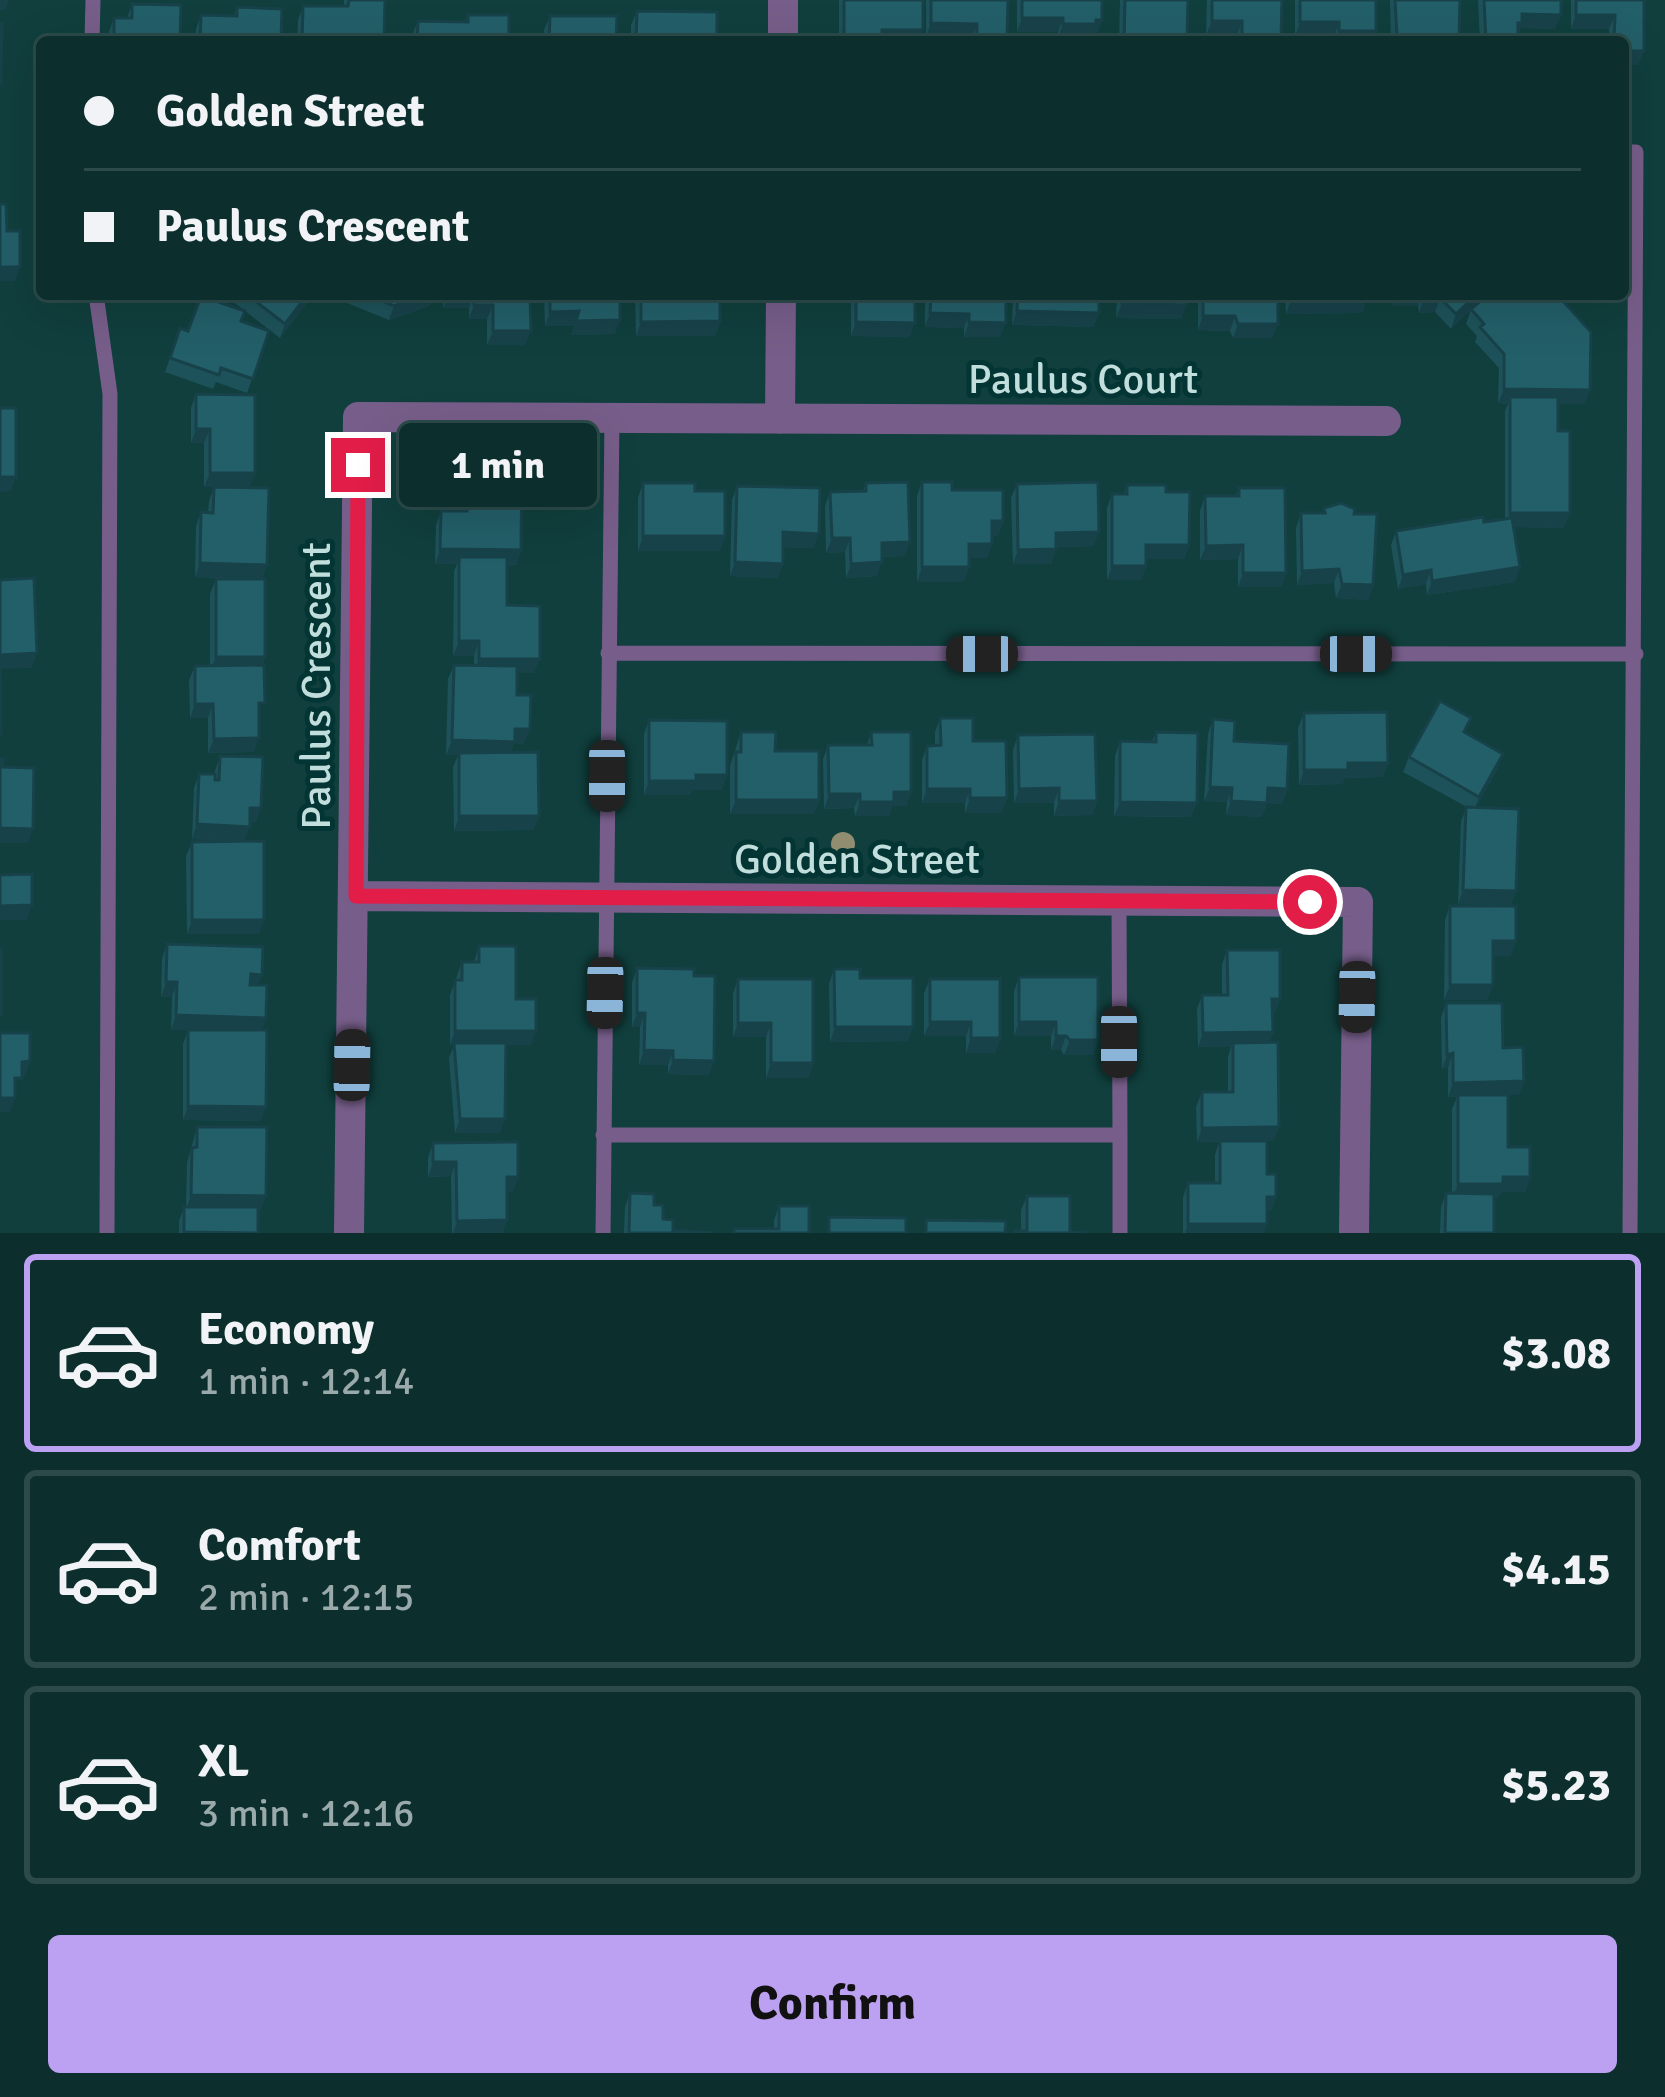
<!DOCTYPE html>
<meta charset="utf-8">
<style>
:root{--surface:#0c2f2e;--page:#153736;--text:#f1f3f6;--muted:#9aa9aa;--line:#2c4a4a;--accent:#bca0f2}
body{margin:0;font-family:Signika,sans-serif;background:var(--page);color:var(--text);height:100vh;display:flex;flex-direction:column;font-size:45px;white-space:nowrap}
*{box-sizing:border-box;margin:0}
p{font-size:39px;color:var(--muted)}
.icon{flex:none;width:66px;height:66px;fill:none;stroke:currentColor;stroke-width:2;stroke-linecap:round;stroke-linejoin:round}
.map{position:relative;height:1233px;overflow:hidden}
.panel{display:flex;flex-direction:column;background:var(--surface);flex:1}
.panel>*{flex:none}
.banner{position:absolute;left:36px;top:36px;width:1593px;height:264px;border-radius:12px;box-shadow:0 12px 48px #0002,0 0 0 3px var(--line);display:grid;align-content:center;height:264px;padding:0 48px;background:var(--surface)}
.end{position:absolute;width:54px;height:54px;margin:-27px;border:15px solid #e11d48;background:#fff;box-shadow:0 0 0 6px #fff}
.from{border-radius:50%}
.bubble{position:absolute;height:84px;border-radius:12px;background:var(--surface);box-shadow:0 12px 48px #0002,0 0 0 3px var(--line);font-size:39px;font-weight:700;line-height:84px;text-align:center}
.car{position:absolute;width:36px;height:72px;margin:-36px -18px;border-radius:15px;box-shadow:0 0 9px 3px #0007;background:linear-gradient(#222 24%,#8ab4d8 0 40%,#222 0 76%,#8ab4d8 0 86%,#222 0)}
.banner b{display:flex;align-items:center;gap:42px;height:114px;font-size:45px}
.banner b+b{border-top:3px solid var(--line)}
.banner i{width:30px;height:30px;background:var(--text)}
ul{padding:21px 0 0;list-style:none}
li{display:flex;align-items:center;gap:36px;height:198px;margin:0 24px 18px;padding:0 24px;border:6px solid var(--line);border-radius:12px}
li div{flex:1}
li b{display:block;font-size:45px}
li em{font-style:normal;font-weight:700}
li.selected{border-color:var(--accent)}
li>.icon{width:108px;height:108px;stroke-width:1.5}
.button{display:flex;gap:24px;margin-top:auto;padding:24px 48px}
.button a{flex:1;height:138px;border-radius:12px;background:var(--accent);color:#111;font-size:48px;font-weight:700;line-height:138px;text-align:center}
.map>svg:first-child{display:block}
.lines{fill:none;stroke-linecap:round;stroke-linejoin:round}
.service{stroke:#775e8a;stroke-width:15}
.minor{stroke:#775e8a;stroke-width:30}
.tree{fill:#908d71}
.wall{fill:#1e525a}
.shaded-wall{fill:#18424a}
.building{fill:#235f69;stroke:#18424a;stroke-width:3}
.route{stroke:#e11d48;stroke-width:15}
.labels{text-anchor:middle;stroke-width:10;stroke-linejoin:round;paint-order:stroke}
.street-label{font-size:42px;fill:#c1dedc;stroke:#023533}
</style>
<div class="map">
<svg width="1665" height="1233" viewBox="0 0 1665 1233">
<rect width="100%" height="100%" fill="#103f3d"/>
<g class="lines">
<path class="service" d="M92,42L93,0
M1623,152H1636L1630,1233
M96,294L110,394L107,1233
M608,653L1636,654
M603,1135H1120L1119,901
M1120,1135V1233
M603,1233L612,417"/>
<path class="minor" d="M783,0V42
M780,419L781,294
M355,896L1358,902L1354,1233
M349,1233L358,417L1386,421"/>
</g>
<circle class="tree" cx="843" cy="844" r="12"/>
<path class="wall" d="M344,0H385L384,42H297L298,20L303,6H344Z
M839,0H923L919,42H839Z
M926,0H1008L1007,42H972V38L926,37Z
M1017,0H1102V20L1097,34H1092L1091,38H1058V32H1017Z
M1120,0H1188L1187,42H1119Z
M1207,0H1282L1279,42H1237V35H1206Z
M1295,0H1376L1372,42H1334V37H1295Z
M1390,0H1460L1459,42H1391Z
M1478,0H1561L1555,29L1520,28L1518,42H1480Z
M1571,0H1644L1638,65H1623V42H1609V29H1571Z
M132,4L180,42H109V32L114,18H127Z
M237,7L281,42H195L196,29L201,15L234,16Z
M637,11L717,42H631V25Z
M468,15L509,42H412V35L418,21L465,22Z
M550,16L616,42H544V30Z
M223,294H314L280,338Z
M342,294H434L429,306L389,320L342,301Z
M443,294H530L525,345H487V319H469V308H443Z
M544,294H620L615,334L571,335L574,326H545Z
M635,294H720V321L715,336H636Z
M851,294H915L910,337L851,336Z
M925,294H1006L1000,337H964V328L925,327Z
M1013,294H1099V313L1093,327L1012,325Z
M1117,294H1186V305L1181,319L1116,318Z
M1198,294H1278V324L1272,338H1233L1230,331L1198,330Z
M1285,294H1367V298L1362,313L1286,314Z
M1375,294H1487L1451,329L1435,312L1419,313L1418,306H1393V295L1375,296Z
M1567,298L1565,303L1585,404H1558L1564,528L1514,527L1515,582L1427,595L1426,584L1398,589L1391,545L1396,531L1505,519V411L1508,404L1498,403L1499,368L1475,342L1477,336L1466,324L1471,309Z
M241,321L269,331L247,393L216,382L213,389L165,372L180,328L188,331Z
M196,394L255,473L249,487L267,565L262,579L265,657L262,665L259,717L254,752L208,753V718H190L189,680L195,666H210V594L216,579H260L195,577L196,526L201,512L208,513L209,501L214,487H204V443H191V408Z
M468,464L521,550L516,565H507V605L534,673H517V695L524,744L514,743L511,752L539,816L533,830L454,831L453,767L458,755H446L448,679L454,665H474V656H453L454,571L457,564H435L436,525L441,511H462L463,478Z
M922,482L952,490L1003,521L998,536H992V544L987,558H969V567L963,582H917V496Z
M643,483L720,551H638V498Z
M866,483L905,556L882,557L877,576L846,578L845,552L826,553L825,506L830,492L863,491Z
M1017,484L1094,546L1056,547L1051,564H1013L1011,498Z
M1127,485L1166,492L1189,545L1184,559H1146V566L1141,580H1107V508L1112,494H1124Z
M737,486L814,548L783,547V564L777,578L730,576L732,500Z
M1239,488L1286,573L1281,587H1238V559L1200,560V511L1205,496H1236Z
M1324,508L1354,514L1373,585L1368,600L1336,598L1334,583L1297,585L1296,528L1301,513H1322Z
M1304,713L1388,763L1383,777L1345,778L1342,784L1299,785L1298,728Z
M940,718L973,741L1007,798L1001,813H965V803H922V760L927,746L935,745V732Z
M1213,719L1234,741L1287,789L1282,804L1267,803L1262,817L1226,815L1227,802L1204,801L1208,734Z
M649,720L722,790H692L690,795H644V734Z
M741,732L775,751L819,800L814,814H730V766Z
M871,732L911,792L906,806H892L889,816H855L854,808L824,809L823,759L828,745H867Z
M1156,732L1191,817L1114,816L1115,756L1120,741L1152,742Z
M1466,733L1498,768L1476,807L1516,891L1511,905L1458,904L1461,821L1467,807L1403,772L1409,757Z
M1018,735L1097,801L1092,815L1054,816V803H1014L1013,750Z
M220,756L256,822H250L244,841L192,839L194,788L199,774H214Z
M192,842L259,934H187L186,856Z
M1450,906L1516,941L1510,956H1493V985L1487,1000H1444L1445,920Z
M167,944L258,985L266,1018L261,1030V1121L183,1120V1044L188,1030H171L172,997H161L162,959Z
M479,946L516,999L531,1045H506L500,1133H455L449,1058L454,1045H450V995L462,962H474Z
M1227,950L1280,999L1275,1013H1272L1273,1032L1269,1042L1274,1141H1267V1174L1276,1197L1271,1211H1267L1264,1233H1183V1197L1188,1183H1215V1155L1219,1142H1197L1196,1107L1202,1092H1228V1057L1231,1047H1198L1197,1009L1202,995H1222V965Z
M637,968L694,976L709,1075L668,1074V1065H639L640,1027H632V983Z
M834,969L908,1041L830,1042L829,984Z
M1019,977L1098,1040L1093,1055H1064L1061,1050H1051V1036H1014V991Z
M738,979L813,1063L808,1078H766V1037H733V994Z
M930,979L1000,1038L995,1053H966V1036H924V993Z
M1446,1003L1503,1048L1524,1081L1519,1095H1508V1147L1530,1177L1525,1192H1501L1498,1198H1494V1233H1440L1441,1207L1446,1193H1452V1109L1457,1097H1448V1067L1442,1069L1441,1018Z
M197,1127L261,1210H258V1233H179V1221L184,1207H186L187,1163Z
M433,1143L513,1192H507L503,1233H452L451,1176L428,1177V1158Z
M630,1193L654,1205L663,1219L673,1230L712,1233H624L625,1207Z
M1027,1196L1070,1232L1021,1231V1210Z
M779,1206L809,1233H732L734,1229H774V1220Z"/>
<path class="shaded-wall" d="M0,0H9L5,10H0Z
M1522,14L1561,15L1555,29L1520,28L1517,37H1513Z
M1576,15H1615L1609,29H1571Z
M1022,18H1063L1058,32H1017Z
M1102,20L1097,34H1092L1091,38H1058L1063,24Z
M1212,21H1242L1237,35H1206Z
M1300,22H1339L1334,37H1295Z
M931,23L977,24L972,38L926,37Z
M882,30H923L919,42H878Z
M1339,31H1376L1372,42H1335Z
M1397,36L1430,40L1429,42H1395Z
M1242,37L1281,38L1279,42H1240Z
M1623,51H1644L1638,65H1623Z
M0,267H20L15,281H0Z
M308,294H314L280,338L285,324Z
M428,294H434L429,306L389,320L394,306Z
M448,294H474L469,308H443Z
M1397,294H1423L1418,306H1393Z
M1477,294H1487L1451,329L1456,314Z
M1367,298L1362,313L1286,314L1291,299Z
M1424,298H1440L1435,312L1419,313Z
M1122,303L1186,305L1181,319L1116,318Z
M474,305H493L487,319H469Z
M579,311L574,326H545L550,312Z
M1017,311L1099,313L1093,327L1012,325Z
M930,313L969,314L964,328L925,327Z
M1203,316H1235L1230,331L1198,330Z
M620,320L615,334L571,335L576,321Z
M720,321L715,336H636L641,322Z
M856,322L915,323L910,337L851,336Z
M969,322L1006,323L1000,337H964Z
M1238,324H1278L1272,338H1233Z
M493,331H531L525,345H487Z
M1504,389L1590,390L1585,404H1510V397L1508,404L1498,403Z
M196,429H210L204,443H191Z
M210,473H255L249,487H204Z
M0,477H16L11,491L0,492Z
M1510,513H1570L1564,528L1505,527Z
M992,521H1003L998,536H987Z
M783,532L819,534L814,548L778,547Z
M1099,532L1094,546L1050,547L1056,533Z
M643,536H725L720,551H638Z
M832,538H850L845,552L826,553Z
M910,542L905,556L877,557L882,543Z
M969,544H992L987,558H964Z
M1146,545H1189L1184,559H1141Z
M1243,545L1238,559L1200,560L1206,546Z
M440,549L521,550L516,565L459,564V557L457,564H435Z
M1056,549L1051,564H1013L1018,550Z
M735,562L783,564L777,578L730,576Z
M882,562L877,576L846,578L851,564Z
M200,563L267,565L262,579L195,577Z
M1112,566H1146L1141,580H1107Z
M922,567H969L963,582H917Z
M1520,567L1515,582L1427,595L1432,581Z
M1339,569L1334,583L1297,585L1302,571Z
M1431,570L1426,584L1398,589L1403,575Z
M1243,573H1286L1281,587H1238Z
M1342,584L1373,585L1368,600L1336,598Z
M459,641H479L474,656H453Z
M37,653L32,668L0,669V655Z
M216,657H265L260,671H210Z
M479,659H540L534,673H474Z
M195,704H213L208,718H190Z
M515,729H530L524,744L514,743L509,756L446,755L452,740Z
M259,738L254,752L208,753L214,739Z
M1503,754L1498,768L1474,811L1479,797Z
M1348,763H1388L1383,777L1345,778L1342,784L1299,785L1304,770Z
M696,775H727L722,790H692L690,795H644L649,781Z
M1210,787L1232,788L1227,802L1204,801Z
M1059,788L1054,803H1014L1019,789Z
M1268,788L1287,789L1282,804L1262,803Z
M927,789H970L965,803H922Z
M894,792H911L906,806H892L889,816H855L860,802Z
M829,794H860L854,808L824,809Z
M970,798H1007L1001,813H965Z
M736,800H819L814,814H730Z
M1059,801H1097L1092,815L1054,816Z
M1231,801L1267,803L1262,817L1226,815Z
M1120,802L1197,803L1191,817L1114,816Z
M250,808H261L256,822H245Z
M459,816H539L533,830L454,831Z
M197,824L250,827L244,841L192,839Z
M0,828L33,829L28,843H0Z
M1463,890L1516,891L1511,905L1458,904Z
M32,905L27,920H0V906Z
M192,920H264L259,934H187Z
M1493,941H1516L1510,956H1487Z
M251,974L262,975L257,989H246Z
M166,982H177L172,997H161Z
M1450,985H1493L1487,1000H1444Z
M1272,999H1280L1275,1013H1267Z
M637,1013H645L640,1027H632Z
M176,1015L266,1018L261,1032L171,1030Z
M930,1022H971L966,1036H924Z
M1019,1022H1056L1051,1036H1014Z
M738,1023H771L766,1037H733Z
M835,1027H913L908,1041L830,1042Z
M455,1031H536L531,1045H450Z
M1273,1032L1268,1046L1233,1043L1231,1047H1198L1203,1033Z
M1056,1036H1066L1061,1050H1051Z
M971,1038H1000L995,1053H966Z
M1070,1040H1098L1093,1055H1064Z
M644,1050L673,1051L668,1065H639Z
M1453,1053L1448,1067L1442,1069L1447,1055Z
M673,1060L714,1061L709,1075L668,1074Z
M30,1061L25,1076H16L22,1062Z
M771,1063H813L808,1078H766Z
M1524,1081L1519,1095L1448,1097L1453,1083Z
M0,1098H15L10,1112H0Z
M188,1106L266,1107L261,1121L183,1120Z
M460,1119H505L500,1133H455Z
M1279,1127L1274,1141L1197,1142L1202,1128Z
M433,1162H456L451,1176L428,1177Z
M507,1177H518L513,1192H501Z
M1503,1177H1530L1525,1192H1501L1498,1198H1452L1458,1184Z
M191,1195L266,1196L261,1210H186Z
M1267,1197H1276L1271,1211H1262Z
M507,1220L503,1233H453L457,1221Z
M1188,1224H1267L1264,1233H1185Z"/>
<path class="building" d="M349,0H385L384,42H302L303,6H348Z
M844,0H923V30H882V34L894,35V42L844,41Z
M931,0H1008L1007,42H977V24L931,23Z
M1022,0H1102V20H1096V24H1063V18H1022Z
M1125,0H1188L1187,42H1124Z
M1212,0H1282L1281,38L1242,37V21H1212Z
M1300,0H1376V31H1339V22H1300Z
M1395,0H1460L1459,42H1430V40L1397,36Z
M1484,0H1561V15L1522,14V23H1518V42H1486Z
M1576,0H1644V51H1623V42H1614L1615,15H1576Z
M132,4L181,5L180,42H114V18H132Z
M237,7L282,9L281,42H200L201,15L237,16Z
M637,11L717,12V42H636Z
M468,15H509V42H417L418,21L468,22Z
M550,16H617L616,42H549Z
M0,24H2L1,84H0Z
M0,204H6L7,231H20V267H0Z
M246,294H308L285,324Z
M365,294H428L394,306Z
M474,294H530L531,331H493V305H474Z
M550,294H620V320L576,321L579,311L550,312Z
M641,294H720V321L641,322Z
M856,294H915V323L856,322Z
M931,294H1006V323L969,322V314L930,313Z
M1018,294H1099V313L1017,311Z
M1122,294H1186V305L1122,303Z
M1203,294H1278V324H1238L1235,316H1203Z
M1291,294H1367V298L1291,299Z
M1424,294H1477L1456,314L1440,298H1424Z
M1489,294H1563L1567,298L1563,301L1591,332L1590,390L1504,389V354L1480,327L1484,324L1471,309Z
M201,296L245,311L241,321L269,331L253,379L221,368L219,375L170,358L180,328L188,331Z
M196,394L255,395V473H210V429H196Z
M1510,397H1558V431H1570V513H1510Z
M0,408H16V477H0Z
M468,464H522L521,550L440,549L441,511H467Z
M908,482L910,542L882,543V562L851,564L850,538H832L830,492L866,491V483Z
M922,482H952V490H1003V521H992V544H969V567H922Z
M1098,482L1099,532L1056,533V549L1018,550L1017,484Z
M643,483H695V491H725V536H643Z
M1127,485H1166V492H1190L1189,545H1146V566H1112V494H1127Z
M737,486L820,488L819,534L783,532V564L735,562Z
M214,487L269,488L267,565L200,563L201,512L213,513Z
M1239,488H1285L1286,573H1243V545L1206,546L1205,496H1239Z
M1341,503L1355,509L1354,514H1377L1373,585L1342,584L1339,569L1302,571L1301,513H1325L1324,508Z
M1483,517L1484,522L1512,518L1520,567L1432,581L1431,570L1403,575L1396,531Z
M459,557H507V605L540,606V659H479V641H459Z
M34,578L37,653L0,655V580Z
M216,579H265V657H216Z
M264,665L265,703H259V738L214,739L213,704H195V666Z
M454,665L517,666V695H531L530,729H515V742L452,740Z
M0,669L1,735H0Z
M1440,701L1471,718L1464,732L1503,754L1479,797L1409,757Z
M1387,712L1388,763H1348V770H1304V713Z
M940,718H973V741H1006L1007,798H970V789H927V746L941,745Z
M1213,719L1235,721L1234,741L1289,744L1287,789L1268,788L1267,803L1231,801L1232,788L1210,787Z
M649,720L727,721V775H696V781H649Z
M741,732H776L775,751H819V800H736V752H741Z
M871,732H911V792H894V802H860V794H829L828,745H872Z
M1156,732L1198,733L1197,803L1120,802V741L1156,742Z
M1095,734L1097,801H1059V788L1019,789L1018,735Z
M538,752L539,816H459V753Z
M220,756L263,757L261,808H250V827L197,824L199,774H215V780H219Z
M0,759H3V767L34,768L33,829L0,828Z
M1466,807L1519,809L1516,891L1463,890Z
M264,841V920H192V842Z
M32,874V905L0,906V875Z
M1450,906H1516V941H1493V985H1450Z
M167,944L263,947L262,975L251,974L250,985H267L266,1018L176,1015L177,982H166Z
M479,946H516V999H536V1031H455V980H462V962H479Z
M1,948V1015H0Z
M1227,950H1280V999H1272L1273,1032L1203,1033L1202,995H1228Z
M637,968L694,969V976H715L714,1061L673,1060V1051L644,1050L645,1013H637Z
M834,969H860V978H913V1027H835Z
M1019,977H1098V1040H1070L1066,1036H1056V1022H1019Z
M738,979H813V1063H771V1023H738Z
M930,979H1000V1038H971V1022H930Z
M1446,1003H1502L1503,1048L1523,1047L1524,1081L1453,1083V1053L1447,1055Z
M188,1030H267L266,1107L188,1106Z
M0,1033H30V1061L22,1062V1078H15V1098H0Z
M1278,1042L1279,1127L1202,1128V1092H1233V1043Z
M454,1043H506L505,1119H460Z
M1458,1095H1508V1147H1530V1177H1503V1184H1458Z
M197,1127H267L266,1196L191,1195L192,1148L197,1147Z
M1220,1141H1267V1174H1276V1197H1267V1224H1188V1183H1220Z
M518,1142V1177H507V1220L457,1221L456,1162H433V1143Z
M630,1193L654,1194V1205H663V1219L673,1220V1230L712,1233H629Z
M1446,1193L1494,1194V1233H1445Z
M1027,1196H1070V1232L1086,1233H1015V1231H1027Z
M779,1206H809V1233H734V1229H779Z
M184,1207H258V1233L184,1232Z
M829,1217L906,1218V1233H829Z
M926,1220L1006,1221L1005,1233H926Z"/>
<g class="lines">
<path class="route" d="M358,465L356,896L1310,902"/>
</g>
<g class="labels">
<g class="street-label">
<text x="1083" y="393">Paulus Court</text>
<text transform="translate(315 686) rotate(-90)" y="15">Paulus Crescent</text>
<text x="857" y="873">Golden Street</text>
</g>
</g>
</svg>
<i class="end from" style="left:1310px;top:902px"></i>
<i class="end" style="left:358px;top:465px"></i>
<div class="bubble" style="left:399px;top:423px;width:198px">1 min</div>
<i class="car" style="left:982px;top:654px;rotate:270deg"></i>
<i class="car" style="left:1356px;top:654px;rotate:90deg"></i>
<i class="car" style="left:607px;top:776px;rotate:180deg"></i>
<i class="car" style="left:605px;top:993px;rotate:181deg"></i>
<i class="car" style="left:1357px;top:997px;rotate:181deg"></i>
<i class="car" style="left:1119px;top:1042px;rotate:180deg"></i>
<i class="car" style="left:352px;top:1065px;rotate:1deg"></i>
<div class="banner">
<b><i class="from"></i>Golden Street</b>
<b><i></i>Paulus Crescent</b>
</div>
</div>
<section class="panel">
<ul>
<li class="selected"><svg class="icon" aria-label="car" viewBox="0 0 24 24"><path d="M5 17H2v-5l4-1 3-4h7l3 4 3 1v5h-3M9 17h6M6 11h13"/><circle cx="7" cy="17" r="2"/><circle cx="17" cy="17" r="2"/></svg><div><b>Economy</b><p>1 min · 12:14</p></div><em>$3.08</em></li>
<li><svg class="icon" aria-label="car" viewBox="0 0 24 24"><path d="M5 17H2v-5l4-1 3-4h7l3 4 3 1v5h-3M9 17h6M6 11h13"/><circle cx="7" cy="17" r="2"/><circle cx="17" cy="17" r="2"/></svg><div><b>Comfort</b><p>2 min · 12:15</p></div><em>$4.15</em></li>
<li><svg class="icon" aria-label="car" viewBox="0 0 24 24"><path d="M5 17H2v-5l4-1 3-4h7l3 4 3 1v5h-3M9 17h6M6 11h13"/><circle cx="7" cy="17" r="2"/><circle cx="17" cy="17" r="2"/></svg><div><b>XL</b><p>3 min · 12:16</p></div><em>$5.23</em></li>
</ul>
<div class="button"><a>Confirm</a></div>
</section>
